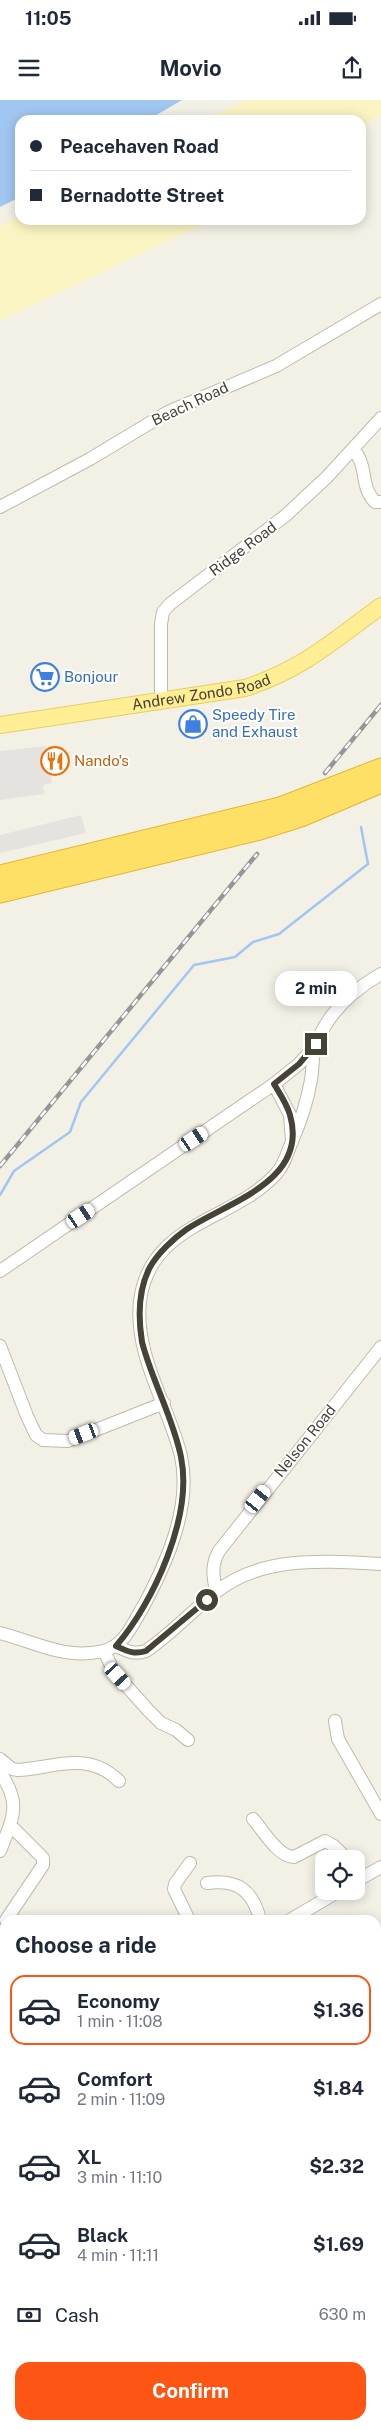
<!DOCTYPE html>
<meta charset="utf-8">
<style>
:root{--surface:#fff;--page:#f2f2f3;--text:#1f2937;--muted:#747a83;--line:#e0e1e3;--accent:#fd5514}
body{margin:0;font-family:"Public Sans",sans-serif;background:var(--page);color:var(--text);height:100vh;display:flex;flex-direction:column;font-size:19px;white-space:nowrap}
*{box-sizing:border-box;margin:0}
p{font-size:16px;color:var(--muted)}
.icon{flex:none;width:28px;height:28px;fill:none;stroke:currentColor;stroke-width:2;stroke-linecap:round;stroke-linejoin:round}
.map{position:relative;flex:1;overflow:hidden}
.panel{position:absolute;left:0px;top:1815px;width:381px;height:515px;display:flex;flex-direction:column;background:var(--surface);border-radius:15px 15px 0 0;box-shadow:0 2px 12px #0003}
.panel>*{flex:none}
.banner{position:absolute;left:15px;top:15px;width:351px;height:110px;border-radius:15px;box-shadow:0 2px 12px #0003;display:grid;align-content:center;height:110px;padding:0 15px;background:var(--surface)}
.controls{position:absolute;left:315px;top:1750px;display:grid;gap:10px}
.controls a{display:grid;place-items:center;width:50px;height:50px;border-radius:10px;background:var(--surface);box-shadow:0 2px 12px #0003;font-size:25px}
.end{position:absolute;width:22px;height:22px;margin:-11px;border:6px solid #464235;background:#fff;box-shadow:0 0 0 2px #fff}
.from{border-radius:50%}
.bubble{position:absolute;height:35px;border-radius:15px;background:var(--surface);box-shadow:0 2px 12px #0003;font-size:16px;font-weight:700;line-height:35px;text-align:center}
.car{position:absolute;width:15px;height:30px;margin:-15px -8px;border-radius:6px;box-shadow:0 0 4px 1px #0007;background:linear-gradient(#fff 24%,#345 0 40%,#fff 0 76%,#345 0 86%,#fff 0)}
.banner b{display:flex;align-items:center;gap:18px;height:48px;font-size:19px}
.banner b+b{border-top:1px solid var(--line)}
.banner i{width:12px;height:12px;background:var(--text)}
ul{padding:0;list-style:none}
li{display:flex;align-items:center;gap:15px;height:70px;margin:0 10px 8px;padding:0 5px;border:2px solid transparent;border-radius:15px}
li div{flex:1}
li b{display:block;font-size:19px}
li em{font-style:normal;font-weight:700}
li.on{border-color:var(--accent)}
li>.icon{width:45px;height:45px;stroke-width:1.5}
h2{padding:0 15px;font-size:22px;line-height:60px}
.pay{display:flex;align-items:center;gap:12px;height:55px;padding:0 15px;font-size:19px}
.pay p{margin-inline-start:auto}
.cta{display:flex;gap:10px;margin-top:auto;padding:10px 15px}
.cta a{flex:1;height:58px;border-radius:15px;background:var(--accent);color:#fff;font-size:20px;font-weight:700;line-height:58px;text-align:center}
.status{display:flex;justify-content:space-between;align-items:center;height:35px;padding:0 25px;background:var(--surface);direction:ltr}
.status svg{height:14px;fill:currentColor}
header{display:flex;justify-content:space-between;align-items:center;height:65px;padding:0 15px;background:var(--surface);font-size:22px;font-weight:700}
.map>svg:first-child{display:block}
.sand{fill:#f9f4c1}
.parking{fill:#e4e3df}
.water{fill:#a1c6f1}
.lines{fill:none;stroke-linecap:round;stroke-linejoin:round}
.stream{stroke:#a1c6f1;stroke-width:2.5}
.minor-casing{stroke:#bfbaa9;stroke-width:14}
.major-casing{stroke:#e6cf62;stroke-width:18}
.highway-casing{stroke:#e0b734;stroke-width:21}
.minor{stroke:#fff;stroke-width:12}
.major{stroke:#ffee94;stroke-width:16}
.highway{stroke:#ffe066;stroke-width:19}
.rail-casing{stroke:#969696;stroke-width:4.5}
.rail{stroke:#fff;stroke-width:2.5;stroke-dasharray:8;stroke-linecap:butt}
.route{stroke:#464235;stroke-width:6}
.labels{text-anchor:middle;stroke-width:4;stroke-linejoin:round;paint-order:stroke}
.street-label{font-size:15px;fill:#464235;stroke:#fff}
.shop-label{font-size:15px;fill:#366cbe;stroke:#fff;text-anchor:start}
.food-label{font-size:15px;fill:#c56008;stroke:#fff;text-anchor:start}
</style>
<div class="status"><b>11:05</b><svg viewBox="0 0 49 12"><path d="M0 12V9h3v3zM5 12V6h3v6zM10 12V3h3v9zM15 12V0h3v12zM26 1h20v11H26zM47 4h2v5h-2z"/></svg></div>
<header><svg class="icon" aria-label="menu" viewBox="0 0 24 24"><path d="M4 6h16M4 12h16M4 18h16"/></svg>Movio<svg class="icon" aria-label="share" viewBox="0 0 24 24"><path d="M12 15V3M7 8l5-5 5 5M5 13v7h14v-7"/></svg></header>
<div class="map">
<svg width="381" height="2330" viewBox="0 0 381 2330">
<rect width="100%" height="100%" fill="#f3f1e6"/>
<path class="sand" d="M247,0H381V14L361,28V20H205Z
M20,116V120H212L0,221V127Z"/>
<path class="parking" d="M46,646L52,683L43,685L44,694L0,700V651Z
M81,715L86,733L0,753V735Z"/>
<path class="water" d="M0,0H182L148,20H20V97L0,107Z"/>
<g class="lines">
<path class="stream" d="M0,1095L14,1071L70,1032L81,1002L194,865L235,857L253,842L279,834L368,764L361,727
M376,1954L381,1953
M376,2026L381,2089
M376,2287H381
M362,2330L363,2325"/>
<defs>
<path id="minor" d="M353,349C369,367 359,385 375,402H381
M0,407L90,359L168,312L276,266L381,204
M161,602V524L163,512L170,504L285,416L327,377L381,318
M274,984L290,1015L292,1042
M0,1171L274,984L299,964L316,945
M0,1246L27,1316L36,1335L43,1340L68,1341L164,1303
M216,1492C213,1476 211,1465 219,1451L381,1247
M0,1533C36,1542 64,1560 103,1551C125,1546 133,1523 144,1505C167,1462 192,1406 181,1356C168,1304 134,1255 140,1201C150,1122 232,1122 276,1074C285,1064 287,1053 292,1041C301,1021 307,1002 311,980C313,968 312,954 316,944C328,913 353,890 381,874
M116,1546C127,1551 134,1555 146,1551C171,1534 192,1511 216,1492C262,1455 326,1461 381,1464
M104,1551L114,1572L148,1610L161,1623L176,1630L188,1640
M335,1621L338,1639L381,1714
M0,1659L12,1669L18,1670C54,1668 88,1650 119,1681
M0,1672C22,1705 13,1717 0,1751
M253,1719C263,1730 278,1757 294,1757L325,1741L334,1746L347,1759
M356,1781L381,1767
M207,1783C237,1779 253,1790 260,1820
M6,1820L43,1765V1758L10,1725
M189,1820L174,1789L175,1784L190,1763
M290,1820L339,1791
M376,1877L381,1874
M0,1879L5,1878
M0,2091L5,2085
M0,2115L5,2110
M376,2169L381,2175
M376,2244L381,2246
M0,2281L5,2286
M65,2325L68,2330
M313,2330L315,2325
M351,2330V2325"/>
<g id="major">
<path id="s1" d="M0,625L245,588C303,569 333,541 381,506"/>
</g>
<path id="highway" d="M0,775L280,707L381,668
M0,793L260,730L301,717L381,683"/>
</defs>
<use href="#minor" class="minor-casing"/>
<use href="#major" class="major-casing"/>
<use href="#highway" class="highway-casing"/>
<use href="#minor" class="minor"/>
<use href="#major" class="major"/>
<use href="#highway" class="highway"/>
<defs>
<path id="rail" d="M325,673L381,605
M0,1066L257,754"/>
</defs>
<use href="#rail" class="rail-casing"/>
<use href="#rail" class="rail"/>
</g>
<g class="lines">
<path class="route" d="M207,1500L146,1551C134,1555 127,1551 116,1546C154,1502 193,1416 181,1357C173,1317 152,1281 142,1242C138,1217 138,1190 150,1167C158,1153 174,1138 187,1129C228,1102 309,1081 290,1015C287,1004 280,994 274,984L299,964L316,944"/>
</g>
<defs>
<symbol id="supermarket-ring" viewBox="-11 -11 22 22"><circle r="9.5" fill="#fff" stroke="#3f7fe0" stroke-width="1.5"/><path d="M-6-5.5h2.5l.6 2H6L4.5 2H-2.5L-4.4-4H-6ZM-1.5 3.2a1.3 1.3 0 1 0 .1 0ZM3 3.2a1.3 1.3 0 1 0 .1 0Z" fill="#3f7fe0"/></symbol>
<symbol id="shop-ring" viewBox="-11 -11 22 22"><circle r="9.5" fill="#fff" stroke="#3f7fe0" stroke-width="1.5"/><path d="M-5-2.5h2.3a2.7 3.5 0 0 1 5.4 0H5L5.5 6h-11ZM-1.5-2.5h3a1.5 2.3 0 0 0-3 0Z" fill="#3f7fe0"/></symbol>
<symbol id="restaurant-ring" viewBox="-11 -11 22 22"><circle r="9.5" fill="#fff" stroke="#e8710a" stroke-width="1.5"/><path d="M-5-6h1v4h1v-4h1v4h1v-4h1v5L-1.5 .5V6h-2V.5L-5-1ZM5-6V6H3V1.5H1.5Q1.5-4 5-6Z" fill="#e8710a"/></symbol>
</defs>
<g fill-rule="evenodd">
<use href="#supermarket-ring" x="29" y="561" width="32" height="32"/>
<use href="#shop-ring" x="177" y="608" width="32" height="32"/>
<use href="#restaurant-ring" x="39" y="645" width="32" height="32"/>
</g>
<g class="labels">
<g class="street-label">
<text transform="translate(190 304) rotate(-25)" y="5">Beach Road</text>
<text transform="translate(243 449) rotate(-37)" y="5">Ridge Road</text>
<text dy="5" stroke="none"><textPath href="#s1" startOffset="204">Andrew Zondo Road</textPath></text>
<text transform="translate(305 1341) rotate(-51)" y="5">Nelson Road</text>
</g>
<g class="shop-label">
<text x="64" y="582">Bonjour</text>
<text x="212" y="620">Speedy Tire<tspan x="212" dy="17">and Exhaust</tspan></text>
</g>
<g class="food-label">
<text x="74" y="666">Nando's</text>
</g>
</g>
</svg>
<div class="controls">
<a><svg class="icon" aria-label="locate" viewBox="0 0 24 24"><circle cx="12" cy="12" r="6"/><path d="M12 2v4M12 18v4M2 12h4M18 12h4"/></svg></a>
</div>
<i class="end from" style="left:207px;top:1500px"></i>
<i class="end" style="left:316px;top:944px"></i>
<div class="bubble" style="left:275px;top:871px;width:82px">2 min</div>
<i class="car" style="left:194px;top:1039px;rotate:56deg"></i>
<i class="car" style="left:81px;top:1116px;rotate:56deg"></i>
<i class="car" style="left:84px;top:1334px;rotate:249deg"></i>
<i class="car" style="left:258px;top:1399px;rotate:39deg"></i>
<i class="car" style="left:118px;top:1576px;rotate:138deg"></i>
<div class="banner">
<b><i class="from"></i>Peacehaven Road</b>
<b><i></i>Bernadotte Street</b>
</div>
<section class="panel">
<h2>Choose a ride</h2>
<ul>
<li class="on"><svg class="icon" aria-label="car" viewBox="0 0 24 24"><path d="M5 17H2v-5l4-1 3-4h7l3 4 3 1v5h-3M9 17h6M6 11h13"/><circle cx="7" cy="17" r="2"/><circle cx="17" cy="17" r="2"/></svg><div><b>Economy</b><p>1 min · 11:08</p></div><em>$1.36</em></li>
<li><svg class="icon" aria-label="car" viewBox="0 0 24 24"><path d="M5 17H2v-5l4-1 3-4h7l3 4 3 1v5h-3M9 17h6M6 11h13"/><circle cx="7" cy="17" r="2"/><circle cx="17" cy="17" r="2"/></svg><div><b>Comfort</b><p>2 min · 11:09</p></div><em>$1.84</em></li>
<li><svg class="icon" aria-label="car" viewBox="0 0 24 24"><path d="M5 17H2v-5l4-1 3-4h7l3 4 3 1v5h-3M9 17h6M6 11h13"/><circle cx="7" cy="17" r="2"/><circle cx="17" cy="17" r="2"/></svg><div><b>XL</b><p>3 min · 11:10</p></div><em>$2.32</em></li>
<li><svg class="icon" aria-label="car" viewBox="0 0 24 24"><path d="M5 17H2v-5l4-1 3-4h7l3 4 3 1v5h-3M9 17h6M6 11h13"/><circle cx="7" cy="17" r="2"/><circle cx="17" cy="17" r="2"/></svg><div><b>Black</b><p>4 min · 11:11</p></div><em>$1.69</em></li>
</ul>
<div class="pay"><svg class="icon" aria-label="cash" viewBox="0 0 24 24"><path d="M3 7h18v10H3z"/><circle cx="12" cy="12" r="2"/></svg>Cash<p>630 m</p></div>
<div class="cta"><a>Confirm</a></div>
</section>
</div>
